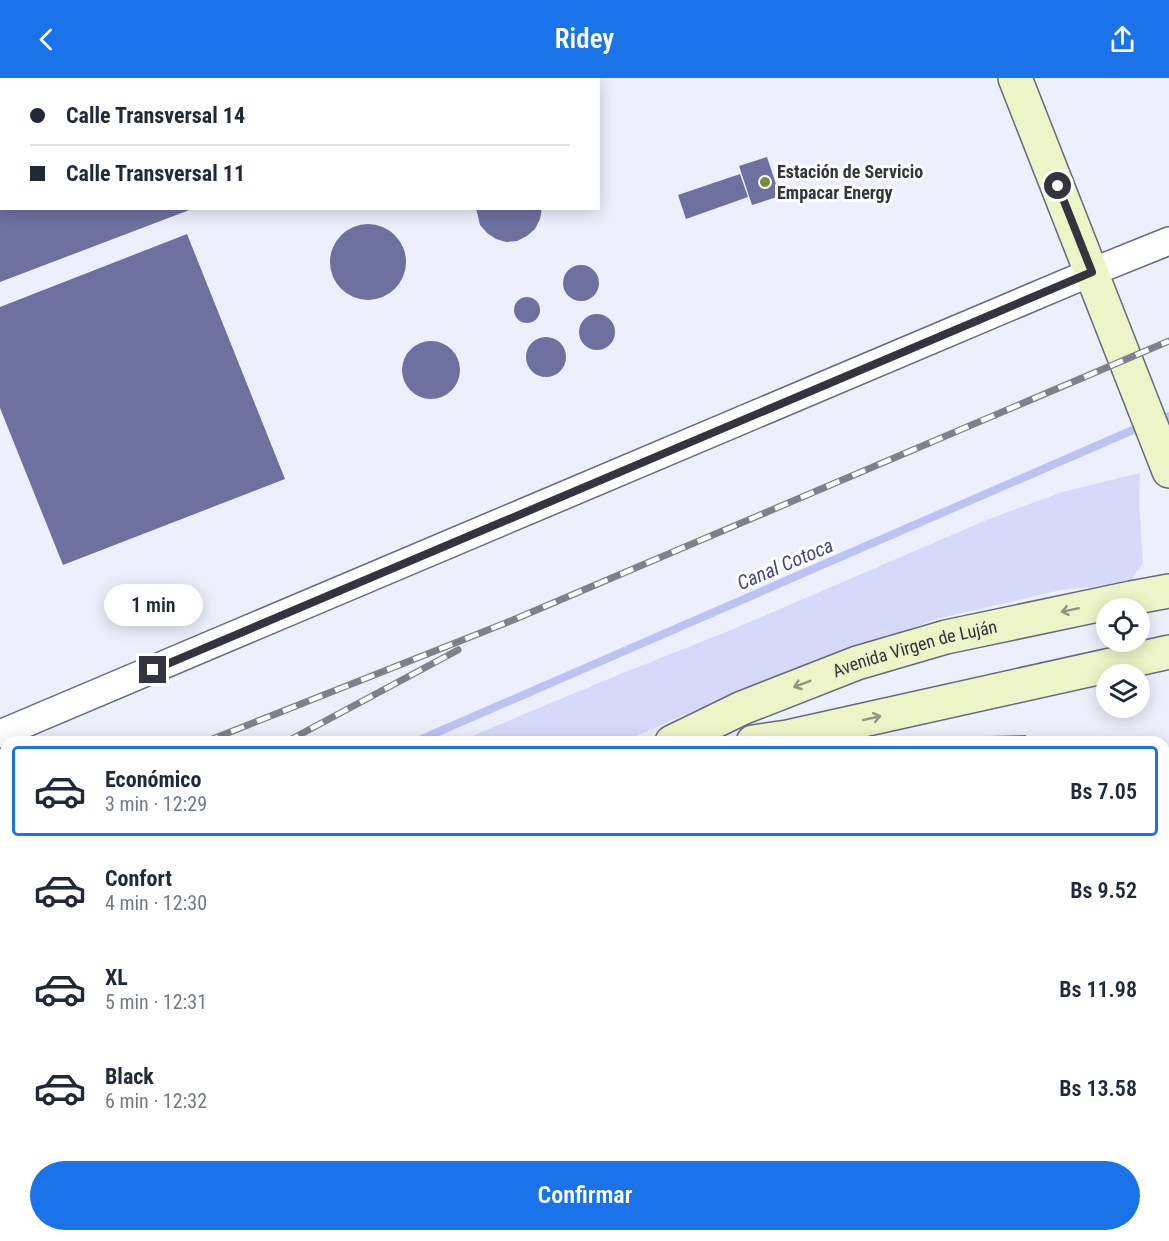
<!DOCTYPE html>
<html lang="es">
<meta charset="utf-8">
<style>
:root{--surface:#fff;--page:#f2f2f3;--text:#1f2937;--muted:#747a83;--line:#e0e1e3;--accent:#1a73e8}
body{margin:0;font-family:"Roboto Condensed",sans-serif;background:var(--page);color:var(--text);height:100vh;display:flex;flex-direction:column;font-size:22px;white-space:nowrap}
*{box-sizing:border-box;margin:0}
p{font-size:20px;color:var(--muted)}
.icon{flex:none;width:33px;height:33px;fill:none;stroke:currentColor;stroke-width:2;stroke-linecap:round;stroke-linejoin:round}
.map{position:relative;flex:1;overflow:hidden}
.details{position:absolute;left:0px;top:658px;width:1170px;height:506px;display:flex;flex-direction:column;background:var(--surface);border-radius:18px 18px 0 0;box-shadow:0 3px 15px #0003}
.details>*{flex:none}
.banner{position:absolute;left:0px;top:0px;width:600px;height:132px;box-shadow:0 3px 15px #0003;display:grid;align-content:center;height:132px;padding:0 30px;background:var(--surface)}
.controls{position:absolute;left:1096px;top:520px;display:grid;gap:12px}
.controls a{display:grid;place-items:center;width:54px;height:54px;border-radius:50%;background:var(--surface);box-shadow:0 3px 15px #0003;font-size:30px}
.end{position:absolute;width:27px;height:27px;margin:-14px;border:8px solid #33343d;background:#fff;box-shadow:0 0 0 3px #fff}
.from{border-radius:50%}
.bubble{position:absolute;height:42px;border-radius:21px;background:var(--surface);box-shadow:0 3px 15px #0003;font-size:20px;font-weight:600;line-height:42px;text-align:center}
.banner b{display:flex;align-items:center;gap:21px;height:57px;font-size:22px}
.banner b+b{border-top:2px solid var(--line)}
.banner i{width:15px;height:15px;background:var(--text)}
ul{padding:10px 0 0;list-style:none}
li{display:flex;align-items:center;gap:18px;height:90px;margin:0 12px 9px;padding:0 18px;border:3px solid transparent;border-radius:6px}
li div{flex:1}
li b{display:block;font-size:22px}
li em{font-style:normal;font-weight:600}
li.on{border-color:var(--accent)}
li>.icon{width:54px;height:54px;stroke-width:1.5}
.primary-button{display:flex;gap:12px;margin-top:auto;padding:12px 30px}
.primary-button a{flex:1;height:69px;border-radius:36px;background:var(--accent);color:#fff;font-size:24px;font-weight:600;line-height:69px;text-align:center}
header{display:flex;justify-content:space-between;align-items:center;height:78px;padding:0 30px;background:var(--accent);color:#fff;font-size:27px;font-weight:600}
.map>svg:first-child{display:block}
.green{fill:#d6d9fa}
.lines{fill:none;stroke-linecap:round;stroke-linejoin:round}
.stream{stroke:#bdc2f5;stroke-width:8}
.building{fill:#6e71a0}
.minor-casing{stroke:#67697d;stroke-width:30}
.secondary-casing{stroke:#67697d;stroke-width:36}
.minor{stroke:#fff;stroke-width:27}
.secondary{stroke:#edf4c7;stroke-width:33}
.rail-casing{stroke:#7f808b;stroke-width:7}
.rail{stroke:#fff;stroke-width:4.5;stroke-dasharray:14;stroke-linecap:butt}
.oneway{stroke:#909482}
.route{stroke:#33343d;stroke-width:8}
.poi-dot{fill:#7b8835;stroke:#fff;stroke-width:2}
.labels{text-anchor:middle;stroke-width:6;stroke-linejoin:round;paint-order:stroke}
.poi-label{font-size:18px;font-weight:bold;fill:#33343d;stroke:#fff;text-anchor:start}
.street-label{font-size:18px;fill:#33343d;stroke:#fff}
.water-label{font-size:20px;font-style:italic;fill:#454684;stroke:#fff}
</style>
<header><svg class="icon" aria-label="back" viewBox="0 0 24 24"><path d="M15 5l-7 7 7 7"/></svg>Ridey<svg class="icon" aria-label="share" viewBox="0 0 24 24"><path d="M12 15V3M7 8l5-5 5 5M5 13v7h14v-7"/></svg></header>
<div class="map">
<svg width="1169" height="1163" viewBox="0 0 1169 1163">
<rect width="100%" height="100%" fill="#edeffd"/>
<path class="green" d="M1140,395L1139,424L1143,485L1131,502L1116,506L1061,512L936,541L681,638L623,664H458L618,597L731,552L989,441L1062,414Z
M6,1030V1083L0,1087V1037Z"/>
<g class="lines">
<path class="stream" d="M1156,343L1169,338
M415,664L1142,348
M0,1010L6,1004"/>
</g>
<path class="building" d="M767,79L780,118L752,127L739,88Z
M740,96L748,119L686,141L678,117Z
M0,130H192V131L0,204Z
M476,130H542L540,141L535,151L527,158L517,163L506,164L496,161L487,155L480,147Z
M330 184a38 38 0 1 1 76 0a38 38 0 1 1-76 0Z
M187,156L285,401L63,487L0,330V229Z
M563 205a18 18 0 1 1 36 0a18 18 0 1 1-36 0Z
M514 232a13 13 0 1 1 26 0a13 13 0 1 1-26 0Z
M579 254a18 18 0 1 1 36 0a18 18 0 1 1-36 0Z
M526 279a20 20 0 1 1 40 0a20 20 0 1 1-40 0Z
M402 292a29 29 0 1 1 58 0a29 29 0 1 1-58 0Z
M1026,657V664H990L989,658Z"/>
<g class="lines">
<defs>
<path id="minor" d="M0,656L1092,194L1169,163
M1164,957L1169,958
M365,1163L366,1158
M564,1163L565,1158
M751,1163L752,1158"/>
<g id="secondary">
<path d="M1015,0L1169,393"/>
<path id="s1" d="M672,664L742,630L857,585L946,559L1131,520L1169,513"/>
<path d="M753,664L787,659L1169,574"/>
<path d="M0,1128L6,1123"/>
</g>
</defs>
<use href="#minor" class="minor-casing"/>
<use href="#secondary" class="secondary-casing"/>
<use href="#minor" class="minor"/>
<use href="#secondary" class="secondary"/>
<defs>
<path id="rail" d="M205,664L513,542L1169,263
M286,664L458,572
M0,746L6,744
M0,871L6,866"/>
</defs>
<use href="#rail" class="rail-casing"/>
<use href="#rail" class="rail"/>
</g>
<defs><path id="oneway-shaft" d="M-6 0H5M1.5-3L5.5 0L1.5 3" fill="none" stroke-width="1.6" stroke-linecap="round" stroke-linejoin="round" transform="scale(1.5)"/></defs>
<g class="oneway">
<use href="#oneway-shaft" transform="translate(1070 532) rotate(168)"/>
<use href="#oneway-shaft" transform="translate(802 606) rotate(159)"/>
<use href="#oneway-shaft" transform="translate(872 640) rotate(-13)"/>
</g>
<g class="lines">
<path class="route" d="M153,592L1092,194L1058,108"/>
</g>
<circle class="poi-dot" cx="765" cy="104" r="6"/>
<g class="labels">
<g class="poi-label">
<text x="777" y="100">Estación de Servicio<tspan x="777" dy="21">Empacar Energy</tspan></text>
</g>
<g class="street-label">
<text dy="6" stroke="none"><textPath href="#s1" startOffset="261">Avenida Virgen de Luján</textPath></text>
</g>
<g class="water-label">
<text transform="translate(785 486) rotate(-23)" y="7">Canal Cotoca</text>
</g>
</g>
</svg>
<div class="controls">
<a><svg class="icon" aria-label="locate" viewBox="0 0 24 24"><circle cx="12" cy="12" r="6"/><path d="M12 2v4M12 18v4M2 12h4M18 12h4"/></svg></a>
<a><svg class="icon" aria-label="layers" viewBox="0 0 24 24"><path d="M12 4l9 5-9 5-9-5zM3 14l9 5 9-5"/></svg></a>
</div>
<i class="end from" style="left:1058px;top:108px"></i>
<i class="end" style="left:153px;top:592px"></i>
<div class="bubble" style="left:104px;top:506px;width:99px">1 min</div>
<div class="banner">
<b><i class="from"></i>Calle Transversal 14</b>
<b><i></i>Calle Transversal 11</b>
</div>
<section class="details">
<ul>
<li class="on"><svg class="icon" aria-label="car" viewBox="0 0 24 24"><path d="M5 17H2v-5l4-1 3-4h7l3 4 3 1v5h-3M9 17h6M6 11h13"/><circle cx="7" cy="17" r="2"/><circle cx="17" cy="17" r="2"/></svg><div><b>Económico</b><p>3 min · 12:29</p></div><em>Bs 7.05</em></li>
<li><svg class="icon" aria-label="car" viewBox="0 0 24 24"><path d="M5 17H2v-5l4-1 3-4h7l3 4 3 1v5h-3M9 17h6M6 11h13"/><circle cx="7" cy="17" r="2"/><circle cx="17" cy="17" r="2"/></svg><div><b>Confort</b><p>4 min · 12:30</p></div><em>Bs 9.52</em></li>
<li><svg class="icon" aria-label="car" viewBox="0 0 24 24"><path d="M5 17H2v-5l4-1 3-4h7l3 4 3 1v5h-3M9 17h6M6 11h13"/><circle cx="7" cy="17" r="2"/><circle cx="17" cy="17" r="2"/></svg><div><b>XL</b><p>5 min · 12:31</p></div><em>Bs 11.98</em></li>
<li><svg class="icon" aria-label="car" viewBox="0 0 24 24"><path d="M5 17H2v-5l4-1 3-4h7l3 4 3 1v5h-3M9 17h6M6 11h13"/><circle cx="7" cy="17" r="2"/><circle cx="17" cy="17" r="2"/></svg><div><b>Black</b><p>6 min · 12:32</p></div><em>Bs 13.58</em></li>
</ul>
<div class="primary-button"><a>Confirmar</a></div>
</section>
</div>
